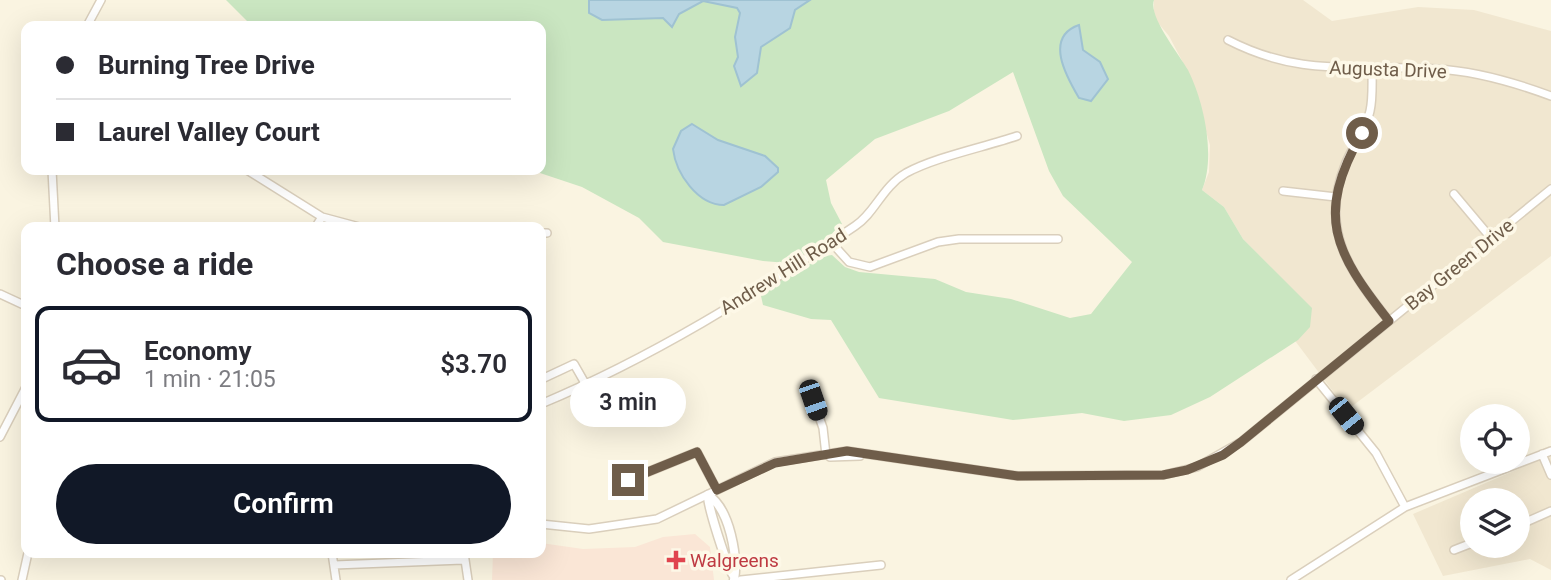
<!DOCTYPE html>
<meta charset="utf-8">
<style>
:root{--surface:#fff;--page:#f2f2f3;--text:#2b2b33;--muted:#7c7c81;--line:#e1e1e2;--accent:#111827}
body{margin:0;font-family:Roboto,sans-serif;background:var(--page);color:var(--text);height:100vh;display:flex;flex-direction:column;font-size:26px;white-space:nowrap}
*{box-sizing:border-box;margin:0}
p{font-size:23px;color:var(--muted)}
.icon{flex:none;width:38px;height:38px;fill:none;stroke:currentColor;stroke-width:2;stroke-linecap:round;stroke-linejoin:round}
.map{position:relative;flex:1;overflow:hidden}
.side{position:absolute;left:21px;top:222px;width:525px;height:336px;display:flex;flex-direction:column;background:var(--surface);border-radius:14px;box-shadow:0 7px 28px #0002}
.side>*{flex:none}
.banner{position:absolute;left:21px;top:21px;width:525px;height:154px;border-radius:14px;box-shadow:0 7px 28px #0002;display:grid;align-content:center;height:154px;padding:0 35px;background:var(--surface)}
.controls{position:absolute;left:1460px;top:404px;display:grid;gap:14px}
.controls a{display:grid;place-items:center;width:70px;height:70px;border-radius:50%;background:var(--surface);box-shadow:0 7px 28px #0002;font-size:35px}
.end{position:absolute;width:32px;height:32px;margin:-16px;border:9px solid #6f5d4a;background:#fff;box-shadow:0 0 0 4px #fff}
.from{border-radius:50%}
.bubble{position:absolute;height:49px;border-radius:24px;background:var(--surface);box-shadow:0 7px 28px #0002;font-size:23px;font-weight:600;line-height:49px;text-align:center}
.car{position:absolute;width:21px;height:42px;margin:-21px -10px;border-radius:9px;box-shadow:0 0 5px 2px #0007;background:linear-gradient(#222 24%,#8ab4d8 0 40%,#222 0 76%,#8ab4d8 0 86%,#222 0)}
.banner b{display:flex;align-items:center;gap:24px;height:66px;font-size:26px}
.banner b+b{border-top:2px solid var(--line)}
.banner i{width:18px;height:18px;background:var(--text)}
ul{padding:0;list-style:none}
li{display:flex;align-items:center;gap:21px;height:116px;margin:0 14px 10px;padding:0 21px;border:4px solid transparent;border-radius:14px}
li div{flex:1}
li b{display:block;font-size:26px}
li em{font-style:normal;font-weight:600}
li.current{border-color:var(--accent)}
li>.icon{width:63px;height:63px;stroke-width:1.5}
h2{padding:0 35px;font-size:32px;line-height:84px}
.action{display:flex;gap:14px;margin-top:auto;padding:14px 35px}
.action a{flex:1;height:80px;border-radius:42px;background:var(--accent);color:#fff;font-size:28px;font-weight:600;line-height:80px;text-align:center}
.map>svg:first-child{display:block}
.residential{fill:#f1e7d0;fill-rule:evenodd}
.commercial{fill:#fae6d6}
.green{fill:#cae6c1}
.water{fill:#b8d5e2;stroke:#9fc2d2;stroke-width:2}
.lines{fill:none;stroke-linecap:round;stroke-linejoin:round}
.minor-casing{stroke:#dacfbc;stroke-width:10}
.tertiary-casing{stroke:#dacfbc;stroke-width:11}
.minor{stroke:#fff;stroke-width:7}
.tertiary{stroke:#fff;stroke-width:8}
.route{stroke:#6f5d4a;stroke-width:9}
.health-dot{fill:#e0444e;stroke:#fdf8e7;stroke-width:2.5}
.labels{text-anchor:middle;stroke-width:7;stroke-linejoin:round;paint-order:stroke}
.street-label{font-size:19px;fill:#6f5d4a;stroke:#fdf8e7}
.health-label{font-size:19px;fill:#be3a42;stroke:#fdf8e7;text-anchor:start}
</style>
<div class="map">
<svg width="1551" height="580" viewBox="0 0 1551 580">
<rect width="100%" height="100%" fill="#faf4e1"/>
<path class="residential" d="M1154,0H1303L1332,21L1418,7L1474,10L1551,31V256L1347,410L1293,338L1300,297L1243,239L1224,207L1202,190L1209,172L1210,145L1189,74L1169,36L1154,18Z
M1551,455V570L1530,559L1443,576L1413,514ZM1472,500H1517V546H1472Z"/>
<path class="commercial" d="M695,534L710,547L714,580H492L493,553H541V543L583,549L635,547L663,537Z"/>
<path class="green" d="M226,0H1154C1148,16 1179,54 1188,70C1204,102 1216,156 1202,190L1224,207L1243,239L1312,308L1310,327L1298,340L1210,397L1171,415L1124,421L1082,413L1013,420L879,398L831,320L811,319L763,305L761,296C772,280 782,281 797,272C810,265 817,256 832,255L845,267L859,272L935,279L966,292L1011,299L1070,318L1091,314L1132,262L1063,196L1049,171L1013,72L949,111L875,139L826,180L831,203L842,224L800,264L763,261L663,242L639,218L582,187L531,170H541V26H252Z"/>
<path class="water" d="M589,0H810L795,10L790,28L761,47L757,73L741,86L734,66L738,57L735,37L740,13L737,8L703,1L679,14L672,27L663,18L602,20L589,13Z
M1079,25L1083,50L1100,62L1108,79L1091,101L1079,98C1066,76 1044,37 1079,25Z
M692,124L718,140L765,156L778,168V172L761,187L724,205C698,205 676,174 673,149L681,131Z"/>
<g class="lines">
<defs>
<path id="minor" d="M87,26L101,0
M1228,40C1304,79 1357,63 1437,69C1474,71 1516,83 1551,96
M1372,68C1372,82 1373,98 1370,111C1366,131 1352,146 1345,165C1319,231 1350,271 1389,321
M52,170L55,228
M247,170L322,217L363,228
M1283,191L1336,197
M1454,194L1491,238
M315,228L322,217
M541,233H547
M831,242L849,262L870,267L938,242L959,239H1058
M0,294L26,306
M544,378L574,364L586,385
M1316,379L1376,453L1405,507
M808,385L823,428L826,455
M541,404C651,358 756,293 855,226C875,213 882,187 906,173C935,157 985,147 1017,136
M0,437L26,387
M1542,454L1551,475
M830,457L860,456
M628,480L697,452L717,490
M541,524L589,529L657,519L775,462L847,451L1018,476L1163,475L1197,467L1241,442L1551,189
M1517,526L1551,511
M1454,550L1472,543
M332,553L336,580
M464,553L468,580
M334,565L463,560
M0,580H1
M22,580L28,553
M741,580L881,565
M1291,580L1405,507L1551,451"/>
<path id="tertiary" d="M708,495C730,509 738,557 734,580
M708,495C707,504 728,571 734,576"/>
</defs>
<use href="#minor" class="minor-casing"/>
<use href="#tertiary" class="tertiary-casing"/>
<use href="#minor" class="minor"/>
<use href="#tertiary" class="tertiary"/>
</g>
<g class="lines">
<path class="route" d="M628,480L697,452L717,490L775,463L847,451L1018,476L1163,475L1187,470L1223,455L1241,442L1389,321C1334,251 1315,216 1362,133"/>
</g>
<path class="health-dot" d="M672.5 549.5h7v7h7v7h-7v7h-7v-7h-7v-7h7z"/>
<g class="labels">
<g class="street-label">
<text transform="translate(1388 69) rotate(2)" y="7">Augusta Drive</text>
<text transform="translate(1459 264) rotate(-39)" y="7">Bay Green Drive</text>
<text transform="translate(783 271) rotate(-32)" y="7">Andrew Hill Road</text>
</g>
<g class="health-label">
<text x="690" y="567">Walgreens</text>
</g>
</g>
</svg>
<div class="controls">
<a><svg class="icon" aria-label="locate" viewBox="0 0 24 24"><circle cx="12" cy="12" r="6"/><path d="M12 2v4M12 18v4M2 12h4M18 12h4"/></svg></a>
<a><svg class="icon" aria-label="layers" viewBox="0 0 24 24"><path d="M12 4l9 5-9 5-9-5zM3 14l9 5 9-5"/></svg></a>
</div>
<i class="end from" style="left:1362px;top:133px"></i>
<i class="end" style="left:628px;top:480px"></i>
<div class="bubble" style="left:570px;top:378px;width:116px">3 min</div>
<i class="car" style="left:813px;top:400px;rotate:161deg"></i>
<i class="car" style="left:1346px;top:416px;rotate:141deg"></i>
<div class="banner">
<b><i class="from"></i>Burning Tree Drive</b>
<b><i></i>Laurel Valley Court</b>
</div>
<section class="side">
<h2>Choose a ride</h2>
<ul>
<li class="current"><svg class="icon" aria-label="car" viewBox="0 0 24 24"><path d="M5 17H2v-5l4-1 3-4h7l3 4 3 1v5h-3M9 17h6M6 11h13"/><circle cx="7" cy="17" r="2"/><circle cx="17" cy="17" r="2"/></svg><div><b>Economy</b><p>1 min · 21:05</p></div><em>$3.70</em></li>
</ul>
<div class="action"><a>Confirm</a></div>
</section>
</div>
